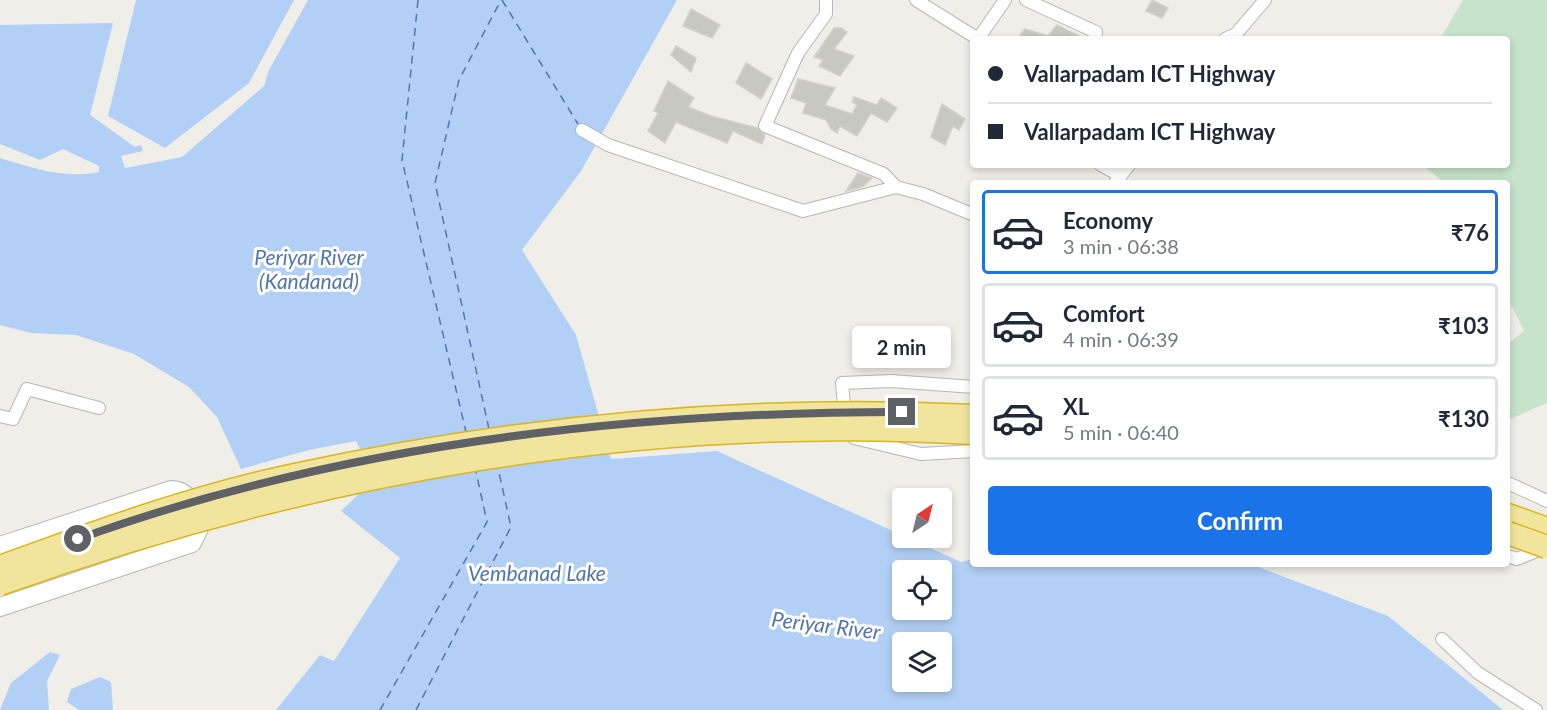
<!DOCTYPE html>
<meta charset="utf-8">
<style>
:root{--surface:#fff;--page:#f6f6f7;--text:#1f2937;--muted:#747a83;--line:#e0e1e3;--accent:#1a73e8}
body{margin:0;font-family:Lato,sans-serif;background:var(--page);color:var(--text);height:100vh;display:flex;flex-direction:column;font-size:22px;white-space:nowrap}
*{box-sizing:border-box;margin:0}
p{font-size:20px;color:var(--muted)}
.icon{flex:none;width:33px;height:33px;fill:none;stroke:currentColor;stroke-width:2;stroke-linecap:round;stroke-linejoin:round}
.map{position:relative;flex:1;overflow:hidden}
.panel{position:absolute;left:970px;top:180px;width:540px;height:387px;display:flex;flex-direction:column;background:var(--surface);border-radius:6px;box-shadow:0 3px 9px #0003}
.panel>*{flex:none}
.banner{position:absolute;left:970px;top:36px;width:540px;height:132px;border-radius:6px;box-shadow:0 3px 9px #0003;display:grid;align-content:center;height:132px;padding:0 18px;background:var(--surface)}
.needle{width:39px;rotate:35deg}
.fabs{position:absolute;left:892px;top:488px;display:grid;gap:12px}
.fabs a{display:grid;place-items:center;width:60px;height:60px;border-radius:6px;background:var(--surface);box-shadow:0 3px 9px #0003;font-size:30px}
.end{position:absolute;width:27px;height:27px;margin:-14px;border:8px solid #5f6166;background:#fff;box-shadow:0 0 0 3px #fff}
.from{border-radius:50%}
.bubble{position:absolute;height:42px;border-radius:6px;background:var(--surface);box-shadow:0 3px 9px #0003;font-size:20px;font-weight:700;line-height:42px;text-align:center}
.banner b{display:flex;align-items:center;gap:21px;height:57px;font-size:22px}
.banner b+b{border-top:2px solid var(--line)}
.banner i{width:15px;height:15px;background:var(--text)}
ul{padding:10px 0 0;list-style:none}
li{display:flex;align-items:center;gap:18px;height:84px;margin:0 12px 9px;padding:0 6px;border:3px solid var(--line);border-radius:6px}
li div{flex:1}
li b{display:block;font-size:22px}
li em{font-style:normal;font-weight:700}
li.active{border-color:var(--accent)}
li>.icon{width:54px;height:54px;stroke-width:1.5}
.cta{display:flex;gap:12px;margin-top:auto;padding:12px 18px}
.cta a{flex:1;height:69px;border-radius:6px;background:var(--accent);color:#fff;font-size:24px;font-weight:700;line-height:69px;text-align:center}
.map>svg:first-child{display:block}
.green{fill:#c7e3cb}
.water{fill:#b2d0f5;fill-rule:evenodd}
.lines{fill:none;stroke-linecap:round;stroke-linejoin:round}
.ferry{stroke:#5375ae;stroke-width:1.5;stroke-dasharray:8 6;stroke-linecap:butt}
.building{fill:#c8c8c2;stroke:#d3d1c6;stroke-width:1.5}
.street-casing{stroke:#b4b6ba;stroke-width:14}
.secondary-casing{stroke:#b6b8bd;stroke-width:20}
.highway-casing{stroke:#dbb51c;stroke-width:25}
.street{stroke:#fff;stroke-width:12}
.secondary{stroke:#fff;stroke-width:18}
.highway{stroke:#f1e59d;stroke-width:22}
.highway-bridge-casing{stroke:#dbb51c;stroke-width:25;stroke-linecap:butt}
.highway-bridge{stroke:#f1e59d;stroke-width:22}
.route{stroke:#5f6166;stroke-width:8}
.labels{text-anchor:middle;stroke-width:6;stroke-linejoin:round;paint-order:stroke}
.water-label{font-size:21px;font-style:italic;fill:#5375ae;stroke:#fff}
</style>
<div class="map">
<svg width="1547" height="710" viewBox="0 0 1547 710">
<rect width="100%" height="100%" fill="#efeee8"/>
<path class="green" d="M1463,0H1547V403L1508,420V344L1524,331L1508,299V183H1445L1422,165H1508V39H1440Z"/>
<path class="water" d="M136,0H294L249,83L165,148L108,116Z
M308,0H677L581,171L522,250L576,335L611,459L717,451L961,562L973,559L974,564H1250L1388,616L1503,710H276L320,655L334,661L400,558L341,511L361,492L364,457L356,441L309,450L241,469L217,417L189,387L134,354L76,335L31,333L0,325V158C32,168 65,179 99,172V166L63,149L40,160L0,144V25L113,23L90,115L135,147L141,145L143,151L121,156L125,168L182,157L264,86L269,70ZM903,570H942V609H903ZM903,642H942V681H903Z
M50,652L60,655L47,681L49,710H0L11,683Z
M100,677L111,682L113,710H79L67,702L71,689Z"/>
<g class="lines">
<path class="ferry" d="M418,0L402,160L466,432
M502,0L578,124
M489,429L435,183L459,80L501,0
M380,710L487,522L476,472
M416,710L511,527L498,468"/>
</g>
<path class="building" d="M1152,0L1168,8L1162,18L1146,11Z
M691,9L720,25L712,38L683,26Z
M1057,25L1085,39H1017L1025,29L1048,36Z
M834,28H841L847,32L834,49L854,56L840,76L819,66L823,60L814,57Z
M676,46L696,58L691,72L671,55Z
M746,63L772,79L761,99L736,83Z
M798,79L835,88L825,105L852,114L857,105L852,102L854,97L877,105L881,98L897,108L887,122L871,113L857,136L840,126L837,133L831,129L826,120L803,113L806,103L791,98Z
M668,81L694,98L688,107L711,116L757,128L765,135L762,144L733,131L727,143L676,122L665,143L648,131L658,113L654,111Z
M942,104L965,119L959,130L953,126L945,145L931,137Z
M858,173L872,178L862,187L846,191Z"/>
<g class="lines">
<defs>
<path id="street" d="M826,0V14L798,53L765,126L884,174L896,187
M916,0L978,39
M1026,0L1096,32L1095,39
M978,39L1005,0
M1225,39L1236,34L1265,0
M582,130L608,145L803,211L896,187L923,194L974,215
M1101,165L1121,176
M1115,183L1129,165
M0,416L13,419L27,389L99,408
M845,418L842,383L891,381L974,387
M854,438L921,454L974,451
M1508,483L1547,501
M1508,556L1517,559L1539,550L1542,543
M1442,639L1478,673L1536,710"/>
<path id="secondary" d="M0,546L171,490C191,490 194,511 200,526L192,543L0,607"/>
<path id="highway" d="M1508,515L1547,529"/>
</defs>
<use href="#street" class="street-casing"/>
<use href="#secondary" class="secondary-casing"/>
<use href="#highway" class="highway-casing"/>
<use href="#street" class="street"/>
<use href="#secondary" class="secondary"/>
<use href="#highway" class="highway"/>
<defs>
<path id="highway-bridge" d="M1508,533L1547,547
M0,567C96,532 195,496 295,475C517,427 747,405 974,416
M0,584C311,472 643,413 974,433"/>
</defs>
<use href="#highway-bridge" class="highway-bridge-casing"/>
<use href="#highway-bridge" class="highway-bridge"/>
</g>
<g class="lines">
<path class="route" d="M78,539C339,445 625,412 902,412"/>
</g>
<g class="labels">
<g class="water-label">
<text x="309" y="265">Periyar River<tspan x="309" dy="24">(Kandanad)</tspan></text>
<text x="537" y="581">Vembanad Lake</text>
<text transform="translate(826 626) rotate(7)" y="7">Periyar River</text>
</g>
</g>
</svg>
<div class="fabs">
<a><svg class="needle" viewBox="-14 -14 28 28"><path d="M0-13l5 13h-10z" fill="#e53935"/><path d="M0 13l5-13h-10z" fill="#747a83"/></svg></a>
<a><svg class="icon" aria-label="locate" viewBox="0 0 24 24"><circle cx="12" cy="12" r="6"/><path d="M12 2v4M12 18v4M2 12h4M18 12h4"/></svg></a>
<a><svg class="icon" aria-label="layers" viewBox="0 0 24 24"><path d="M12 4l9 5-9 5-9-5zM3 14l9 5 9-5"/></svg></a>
</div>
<i class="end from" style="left:78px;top:539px"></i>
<i class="end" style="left:902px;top:412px"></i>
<div class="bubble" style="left:852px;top:326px;width:99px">2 min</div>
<div class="banner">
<b><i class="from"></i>Vallarpadam ICT Highway</b>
<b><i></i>Vallarpadam ICT Highway</b>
</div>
<section class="panel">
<ul>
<li class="active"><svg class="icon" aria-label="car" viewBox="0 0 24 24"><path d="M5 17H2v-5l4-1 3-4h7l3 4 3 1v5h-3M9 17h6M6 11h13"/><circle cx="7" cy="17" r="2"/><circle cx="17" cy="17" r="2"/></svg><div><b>Economy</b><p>3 min · 06:38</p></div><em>₹76</em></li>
<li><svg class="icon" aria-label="car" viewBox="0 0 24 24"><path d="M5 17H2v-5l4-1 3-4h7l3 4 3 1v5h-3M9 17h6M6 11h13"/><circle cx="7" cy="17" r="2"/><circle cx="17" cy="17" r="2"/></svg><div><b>Comfort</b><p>4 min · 06:39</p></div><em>₹103</em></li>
<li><svg class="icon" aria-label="car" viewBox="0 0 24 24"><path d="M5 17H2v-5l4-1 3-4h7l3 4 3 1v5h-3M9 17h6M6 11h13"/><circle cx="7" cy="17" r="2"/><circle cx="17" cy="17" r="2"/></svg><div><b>XL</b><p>5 min · 06:40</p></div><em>₹130</em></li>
</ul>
<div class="cta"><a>Confirm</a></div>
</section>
</div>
